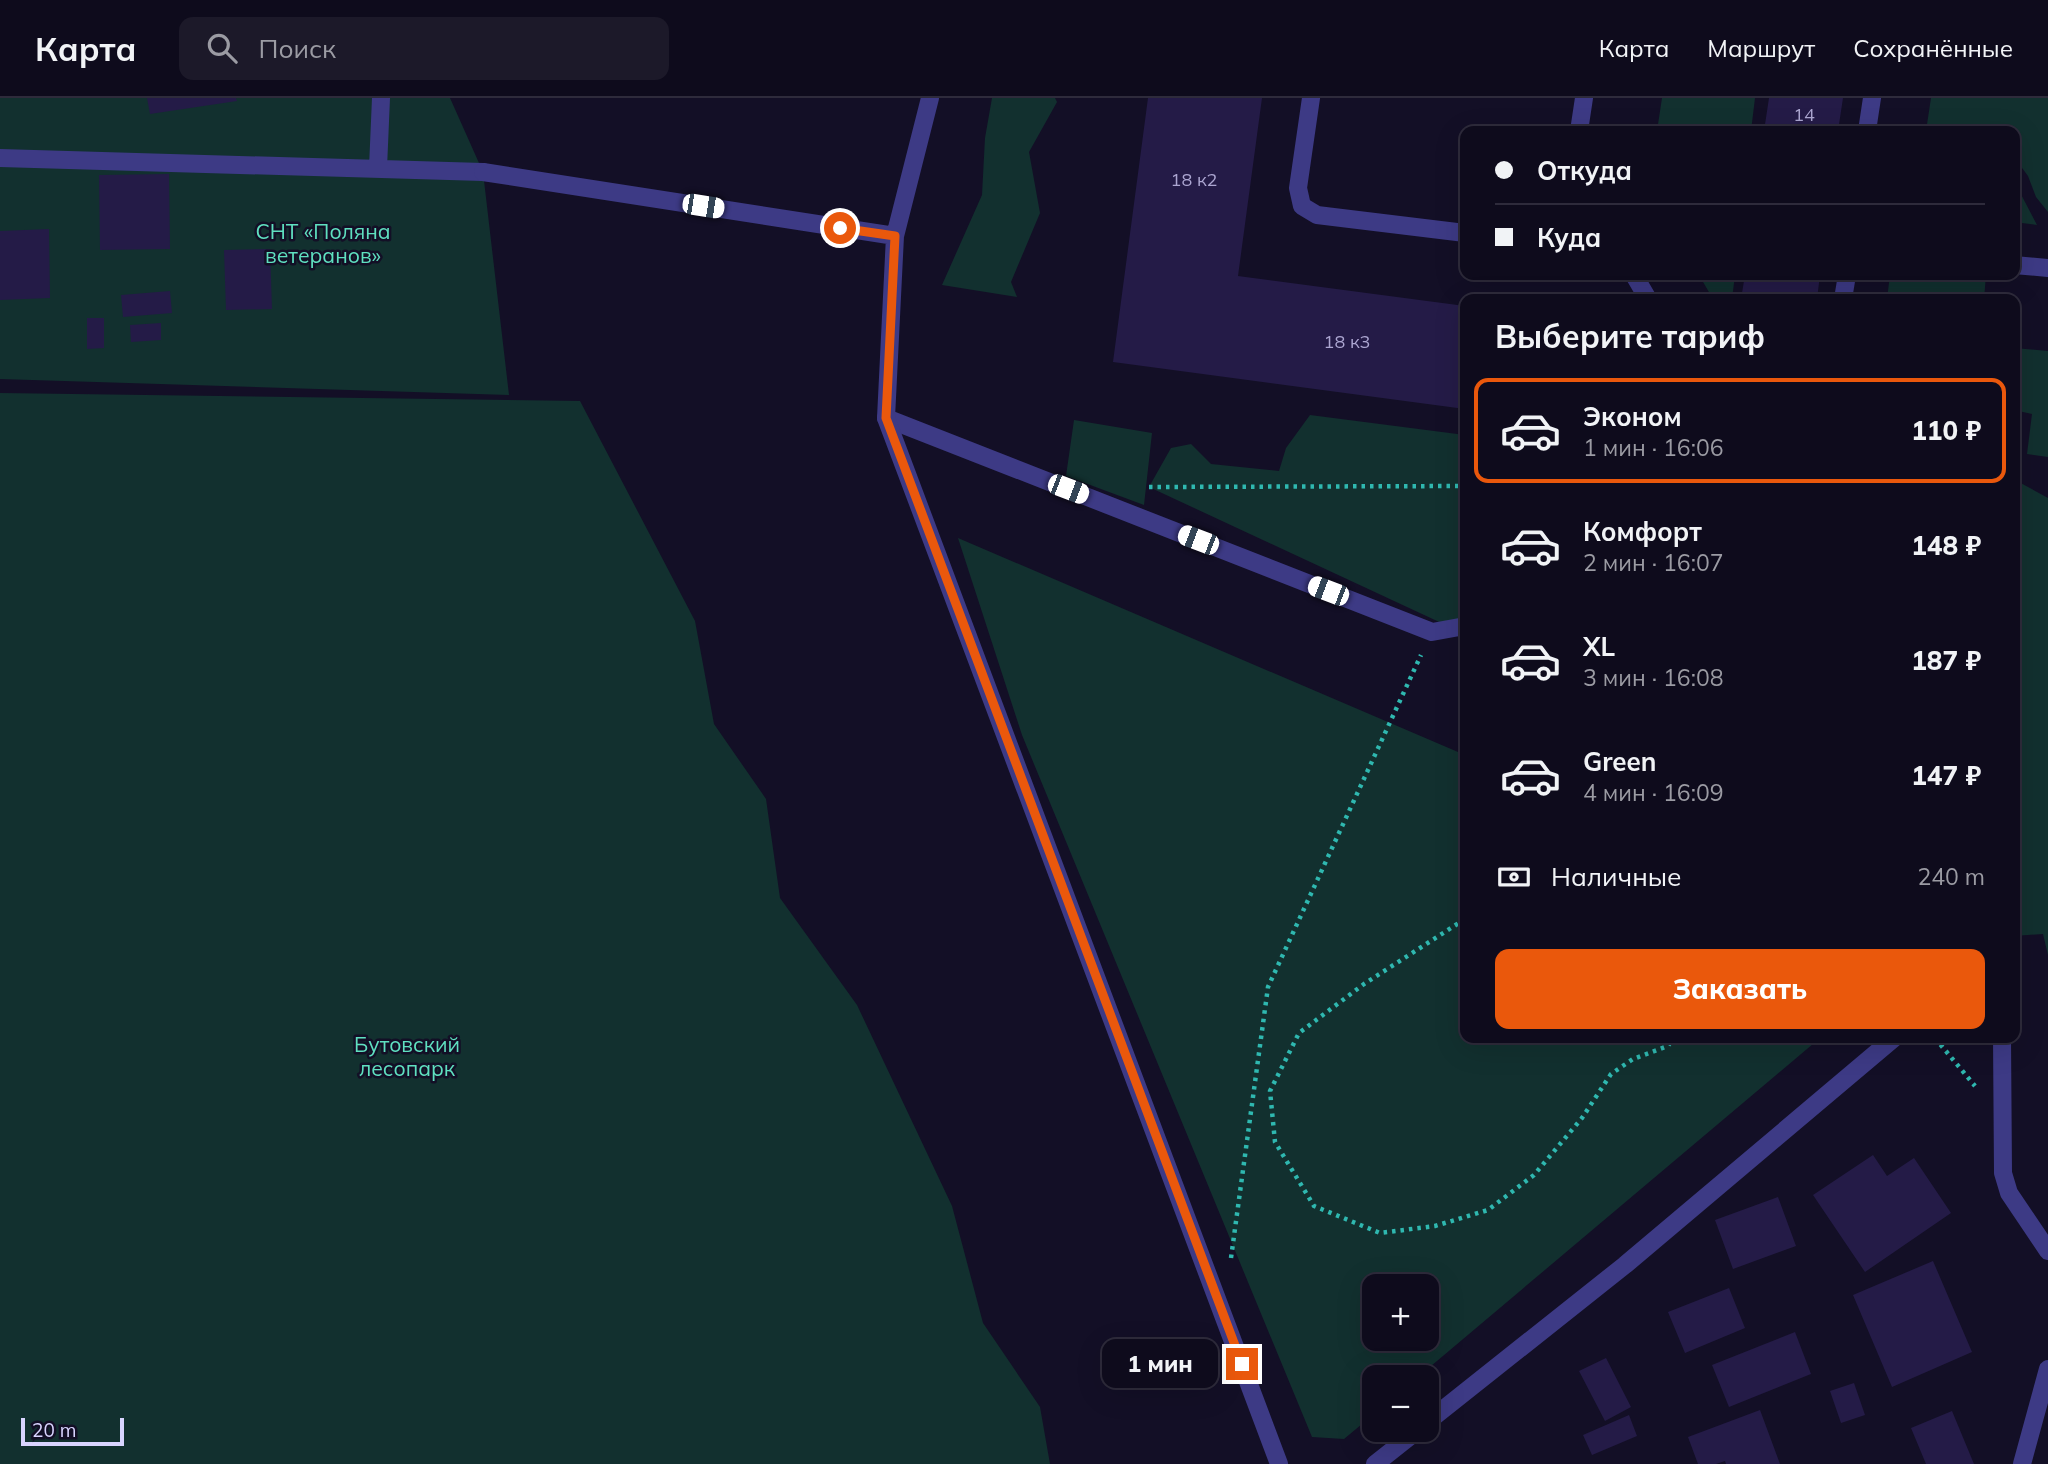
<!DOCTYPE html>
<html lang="ru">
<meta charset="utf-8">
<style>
:root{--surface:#0e0b1c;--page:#1c1929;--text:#f1f3f6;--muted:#9b9ba3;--line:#2e2b3b;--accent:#ea580c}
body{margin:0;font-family:Mulish,sans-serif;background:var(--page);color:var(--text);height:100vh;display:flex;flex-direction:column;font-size:26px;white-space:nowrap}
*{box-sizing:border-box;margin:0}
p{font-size:23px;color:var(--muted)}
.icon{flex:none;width:38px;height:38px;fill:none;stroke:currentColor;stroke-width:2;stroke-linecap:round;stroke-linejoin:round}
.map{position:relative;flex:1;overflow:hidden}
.sheet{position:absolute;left:1460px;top:196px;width:560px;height:749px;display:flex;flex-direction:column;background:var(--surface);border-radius:14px;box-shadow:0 7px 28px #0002,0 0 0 2px var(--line)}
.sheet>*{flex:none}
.top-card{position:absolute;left:1460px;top:28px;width:560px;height:154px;border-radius:14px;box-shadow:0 7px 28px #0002,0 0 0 2px var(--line);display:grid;align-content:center;height:154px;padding:0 35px;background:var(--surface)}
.buttons{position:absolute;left:1362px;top:1176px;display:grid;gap:14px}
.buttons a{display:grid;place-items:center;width:77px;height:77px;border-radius:14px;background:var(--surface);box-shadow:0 7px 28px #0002,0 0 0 2px var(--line);font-size:35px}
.scale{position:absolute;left:21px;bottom:18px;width:103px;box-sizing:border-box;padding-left:7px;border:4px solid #d9d4ff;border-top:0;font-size:19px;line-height:24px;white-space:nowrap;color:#d9d4ff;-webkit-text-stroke:5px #130f26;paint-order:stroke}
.end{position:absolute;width:32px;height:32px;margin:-16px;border:9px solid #ea580c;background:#fff;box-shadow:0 0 0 4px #fff}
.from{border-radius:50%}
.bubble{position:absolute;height:49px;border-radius:14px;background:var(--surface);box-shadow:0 7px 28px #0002,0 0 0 2px var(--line);font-size:23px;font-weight:800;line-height:49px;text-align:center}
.car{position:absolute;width:21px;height:42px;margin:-21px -10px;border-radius:9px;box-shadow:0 0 5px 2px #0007;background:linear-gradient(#fff 24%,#345 0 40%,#fff 0 76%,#345 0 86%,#fff 0)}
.top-card b{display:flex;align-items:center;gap:24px;height:66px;font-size:26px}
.top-card b+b{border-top:2px solid var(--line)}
.top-card i{width:18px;height:18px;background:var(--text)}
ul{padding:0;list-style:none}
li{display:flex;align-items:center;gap:21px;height:105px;margin:0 14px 10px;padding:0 21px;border:4px solid transparent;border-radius:14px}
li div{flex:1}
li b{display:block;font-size:26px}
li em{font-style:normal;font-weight:800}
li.selected{border-color:var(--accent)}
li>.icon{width:63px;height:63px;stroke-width:1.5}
h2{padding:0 35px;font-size:32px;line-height:84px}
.pay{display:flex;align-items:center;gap:18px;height:77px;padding:0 35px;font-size:26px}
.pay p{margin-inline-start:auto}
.action{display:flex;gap:14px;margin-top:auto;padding:14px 35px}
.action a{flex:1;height:80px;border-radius:14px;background:var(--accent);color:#fff;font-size:28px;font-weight:800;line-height:80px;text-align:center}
header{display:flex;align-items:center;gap:42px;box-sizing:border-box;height:98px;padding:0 35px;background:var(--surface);border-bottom:2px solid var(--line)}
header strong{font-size:33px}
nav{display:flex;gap:38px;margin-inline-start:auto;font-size:24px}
.search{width:490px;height:63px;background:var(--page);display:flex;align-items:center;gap:18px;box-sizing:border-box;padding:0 24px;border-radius:14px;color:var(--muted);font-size:26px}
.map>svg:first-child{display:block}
.green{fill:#12302f;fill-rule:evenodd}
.building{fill:#241b47}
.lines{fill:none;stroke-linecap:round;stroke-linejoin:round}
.path{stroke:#2fb8b0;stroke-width:4.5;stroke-dasharray:3.5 5;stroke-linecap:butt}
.service{stroke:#3d3a85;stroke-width:18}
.minor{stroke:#3d3a85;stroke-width:18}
.route{stroke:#ea580c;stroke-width:9}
.labels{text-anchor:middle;stroke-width:5;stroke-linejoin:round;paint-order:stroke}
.number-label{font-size:18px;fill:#aca6d1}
.park-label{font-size:21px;fill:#5fe0c0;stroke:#130f26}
</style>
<header>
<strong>Карта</strong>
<div class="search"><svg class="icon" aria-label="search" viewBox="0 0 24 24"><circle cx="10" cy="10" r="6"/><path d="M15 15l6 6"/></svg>Поиск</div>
<nav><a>Карта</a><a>Маршрут</a><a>Сохранённые</a></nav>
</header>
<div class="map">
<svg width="2048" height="1366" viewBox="0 0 2048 1366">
<rect width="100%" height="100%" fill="#130f26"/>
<path class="green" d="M0,0H450L483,74L509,297L0,281Z
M992,0H1055L1057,4L1029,54L1040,115L1011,184L1017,199L942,187L982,97L985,40Z
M1662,0H1755L1751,33H1657Z
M1931,0H2048V114L2036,99L2028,78L2014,59V33H1926Z
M2014,83L2037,127L2014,124Z
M1699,177H1735L1732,201H1713Z
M1890,177H1986L1984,201H1887Z
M2014,250L2048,253V359L2027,356L2032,316L2014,312Z
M0,295L580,303L695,523L714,626L766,701L780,800L857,907L952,1108L983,1225L1040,1309L1050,1366H0Z
M1310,317L1465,337V536L1149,389L1171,350L1191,346L1211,366L1279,373L1286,350Z
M1074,322L1152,335L1144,407L1066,378Z
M2014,376L2017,383L2048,400V857L2043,836L2014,838Z
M958,440L1465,657V940H1820L1418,1279H1374V1316L1344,1341L1312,1339L1022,637ZM1374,1188H1426V1241H1374Z"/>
<path class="building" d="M147,0H236L237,3L150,16Z
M1148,0H1262L1238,178L1465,208V311L1113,264Z
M1769,0H1843L1838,33H1764Z
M169,76L170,151L100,152L99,77Z
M49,131L50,200L0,202V133Z
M270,151L272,211L226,212L224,152Z
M1745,177H1820L1817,201H1741Z
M170,193L172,215L123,219L121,197Z
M87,220H104V250L87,251Z
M161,225V242L131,244L130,227Z
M1873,1057L1887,1078L1914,1060L1951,1115L1865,1174L1813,1097Z
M1778,1099L1796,1148L1733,1171L1715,1122Z
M1933,1163L1972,1254L1892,1289L1853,1197Z
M1729,1190L1745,1230L1685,1255L1668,1214Z
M1795,1234L1811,1276L1729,1309L1712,1267Z
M1606,1260L1631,1309L1605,1323L1579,1273Z
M1854,1285L1865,1317L1841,1325L1830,1293Z
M1760,1312L1780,1366H1726L1725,1363L1716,1366H1698L1688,1339Z
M1952,1313L1974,1366H1926L1911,1330Z
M1629,1317L1637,1338L1592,1357L1583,1337Z"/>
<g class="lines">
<path class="path" d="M1149,389L1465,388
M1465,821L1364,886L1299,935L1270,993L1275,1044L1314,1108L1380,1135L1435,1128L1488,1112L1534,1077L1582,1020L1611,976L1633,961L1668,948L1673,940
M1935,940L1975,988
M1231,1160L1268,889L1421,557"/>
<path class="service" d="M1311,0L1298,90L1302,108L1317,117L1465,135
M1579,33L1584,0
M1867,33L1872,0
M0,60L483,74
M378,70L381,0
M2014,167L2048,170
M1634,177L1648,201
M1843,201L1847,177
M886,320L1432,534L1465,528"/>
<path class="minor" d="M930,0L895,138L886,320L1279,1366
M483,74L895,138
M2002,940L2003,1075L2009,1095L2048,1153
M1426,1325L1625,1167L1894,940
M1375,1366L1418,1332
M2022,1366L2048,1271"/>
</g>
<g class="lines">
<path class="route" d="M840,130L895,138L886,320L1242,1266"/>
</g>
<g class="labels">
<g class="number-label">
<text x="1804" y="23">14</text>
<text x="1194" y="88">18 к2</text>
<text x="1347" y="250">18 к3</text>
</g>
<g class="park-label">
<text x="323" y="141">СНТ «Поляна<tspan x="323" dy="24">ветеранов»</tspan></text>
<text x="407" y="954">Бутовский<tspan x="407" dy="24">лесопарк</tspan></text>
</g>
</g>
</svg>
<div class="buttons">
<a>+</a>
<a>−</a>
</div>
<div class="scale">20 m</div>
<i class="end from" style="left:840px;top:130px"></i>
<i class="end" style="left:1242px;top:1266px"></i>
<div class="bubble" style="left:1102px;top:1241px;width:116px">1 мин</div>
<i class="car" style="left:703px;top:108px;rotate:99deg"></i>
<i class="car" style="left:1068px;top:391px;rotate:111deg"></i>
<i class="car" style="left:1198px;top:442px;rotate:291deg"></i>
<i class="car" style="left:1328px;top:493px;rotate:291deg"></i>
<div class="top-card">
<b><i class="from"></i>Откуда</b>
<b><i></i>Куда</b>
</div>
<section class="sheet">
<h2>Выберите тариф</h2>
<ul>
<li class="selected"><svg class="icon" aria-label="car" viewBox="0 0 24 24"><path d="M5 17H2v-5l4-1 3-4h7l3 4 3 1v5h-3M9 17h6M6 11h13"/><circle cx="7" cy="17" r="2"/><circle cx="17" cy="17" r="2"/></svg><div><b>Эконом</b><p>1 мин · 16:06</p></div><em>110 ₽</em></li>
<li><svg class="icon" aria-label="car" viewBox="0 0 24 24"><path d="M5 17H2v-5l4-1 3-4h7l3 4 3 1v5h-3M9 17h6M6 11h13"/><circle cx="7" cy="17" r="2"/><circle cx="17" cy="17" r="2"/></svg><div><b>Комфорт</b><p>2 мин · 16:07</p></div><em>148 ₽</em></li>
<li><svg class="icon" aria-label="car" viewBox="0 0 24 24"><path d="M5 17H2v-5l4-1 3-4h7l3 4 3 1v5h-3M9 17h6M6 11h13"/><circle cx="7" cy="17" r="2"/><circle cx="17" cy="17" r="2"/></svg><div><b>XL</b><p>3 мин · 16:08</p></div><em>187 ₽</em></li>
<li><svg class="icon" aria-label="car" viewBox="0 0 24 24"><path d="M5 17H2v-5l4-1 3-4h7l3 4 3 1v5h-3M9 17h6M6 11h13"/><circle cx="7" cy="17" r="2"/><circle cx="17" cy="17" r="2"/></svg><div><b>Green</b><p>4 мин · 16:09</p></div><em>147 ₽</em></li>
</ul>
<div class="pay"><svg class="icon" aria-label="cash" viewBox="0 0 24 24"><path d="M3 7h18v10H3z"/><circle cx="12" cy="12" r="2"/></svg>Наличные<p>240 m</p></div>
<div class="action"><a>Заказать</a></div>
</section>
</div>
